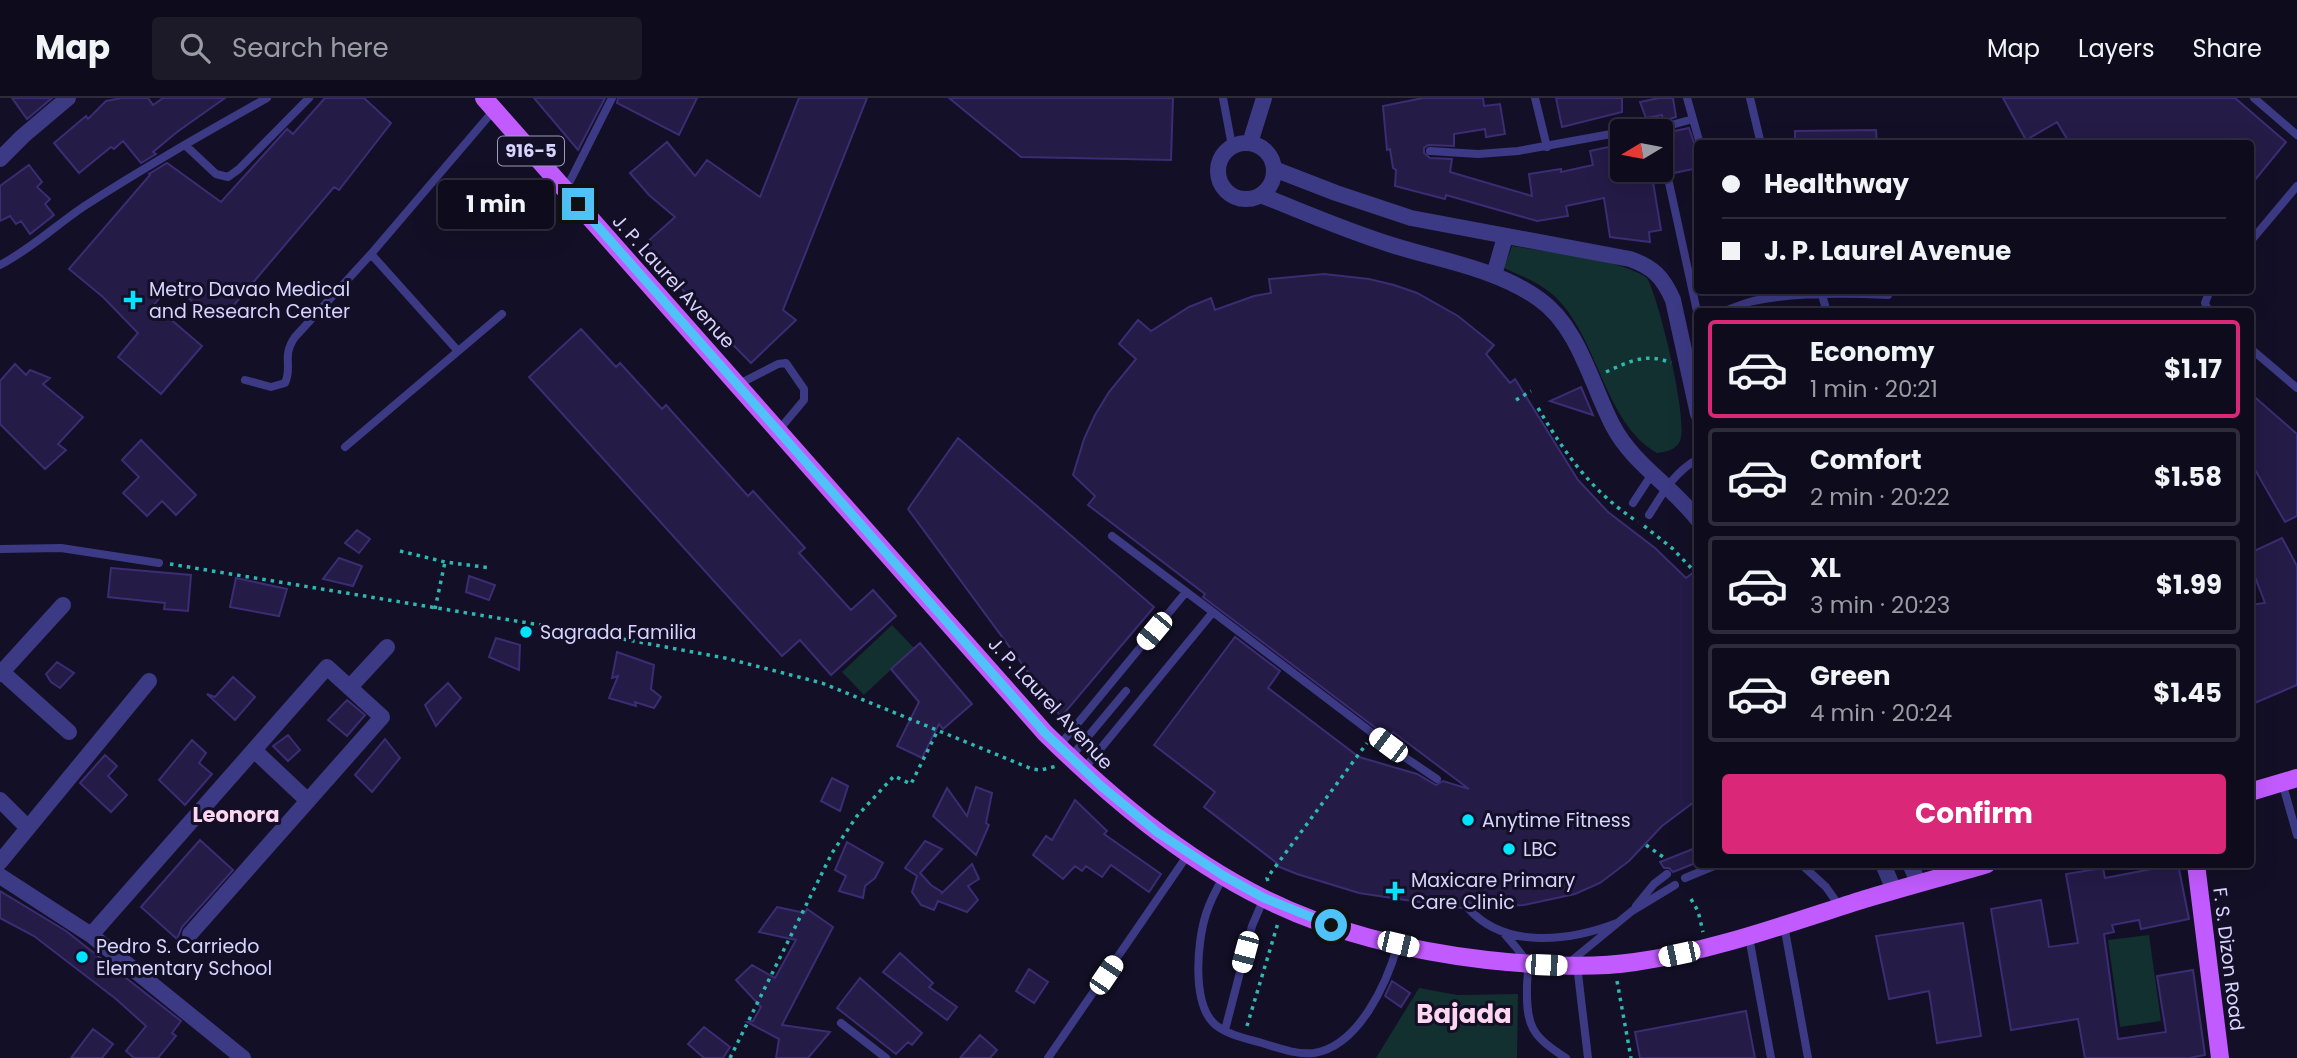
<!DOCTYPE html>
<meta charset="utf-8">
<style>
:root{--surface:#0e0b1c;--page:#1c1929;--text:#f1f3f6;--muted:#9b9ba3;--line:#2e2b3b;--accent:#db2777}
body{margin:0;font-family:Poppins,sans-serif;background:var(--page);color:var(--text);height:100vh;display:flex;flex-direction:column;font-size:26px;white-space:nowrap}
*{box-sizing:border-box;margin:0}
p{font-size:23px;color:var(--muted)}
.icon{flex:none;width:38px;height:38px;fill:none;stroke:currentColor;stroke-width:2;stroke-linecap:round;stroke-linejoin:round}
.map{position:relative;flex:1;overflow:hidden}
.side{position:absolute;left:1694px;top:210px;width:560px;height:560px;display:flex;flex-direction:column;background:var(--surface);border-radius:7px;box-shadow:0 7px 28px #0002,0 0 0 2px var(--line)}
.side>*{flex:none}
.hud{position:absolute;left:1694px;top:42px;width:560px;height:154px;border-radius:7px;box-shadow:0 7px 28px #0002,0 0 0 2px var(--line);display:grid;align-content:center;height:154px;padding:0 28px;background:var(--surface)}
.needle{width:46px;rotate:260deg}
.controls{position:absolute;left:1610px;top:21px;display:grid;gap:14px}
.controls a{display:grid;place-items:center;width:63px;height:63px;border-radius:7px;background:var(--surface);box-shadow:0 7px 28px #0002,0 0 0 2px var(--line);font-size:35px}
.end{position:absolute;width:32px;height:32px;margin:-16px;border:9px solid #4fc3f7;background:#111;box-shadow:0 0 0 4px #111}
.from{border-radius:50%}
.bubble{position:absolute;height:49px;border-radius:7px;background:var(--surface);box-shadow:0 7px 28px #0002,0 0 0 2px var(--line);font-size:23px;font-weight:700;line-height:49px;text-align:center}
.car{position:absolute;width:21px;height:42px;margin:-21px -10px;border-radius:9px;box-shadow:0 0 5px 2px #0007;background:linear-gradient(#fff 24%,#345 0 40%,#fff 0 76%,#345 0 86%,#fff 0)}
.hud b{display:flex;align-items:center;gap:24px;height:66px;font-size:26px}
.hud b+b{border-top:2px solid var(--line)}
.hud i{width:18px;height:18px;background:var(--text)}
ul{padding:12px 0 0;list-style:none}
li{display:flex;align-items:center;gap:21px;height:98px;margin:0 14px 10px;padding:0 14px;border:4px solid var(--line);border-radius:7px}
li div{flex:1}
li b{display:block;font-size:26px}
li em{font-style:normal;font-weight:700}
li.current{border-color:var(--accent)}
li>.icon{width:63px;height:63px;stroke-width:1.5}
.action{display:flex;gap:14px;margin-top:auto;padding:14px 28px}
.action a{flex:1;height:80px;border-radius:7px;background:var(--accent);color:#fff;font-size:28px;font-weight:700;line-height:80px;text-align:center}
header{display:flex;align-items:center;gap:42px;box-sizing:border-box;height:98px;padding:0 35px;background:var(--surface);border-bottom:2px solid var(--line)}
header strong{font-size:33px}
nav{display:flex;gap:38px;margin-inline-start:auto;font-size:24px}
.search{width:490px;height:63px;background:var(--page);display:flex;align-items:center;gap:18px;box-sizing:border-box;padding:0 24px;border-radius:7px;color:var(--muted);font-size:26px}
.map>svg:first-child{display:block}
.green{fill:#12302f}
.building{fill:#241b47;stroke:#3b2d73;stroke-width:2}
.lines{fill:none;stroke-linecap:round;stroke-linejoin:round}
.path{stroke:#2fb8b0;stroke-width:3.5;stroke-dasharray:3.5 5;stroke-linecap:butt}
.lane{stroke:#3d3a85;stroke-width:8}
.street{stroke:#3d3a85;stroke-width:16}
.primary{stroke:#c25bff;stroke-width:18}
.route{stroke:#4fc3f7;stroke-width:9}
.poi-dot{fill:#00e5ff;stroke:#130f26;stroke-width:2.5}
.labels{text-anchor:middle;stroke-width:6;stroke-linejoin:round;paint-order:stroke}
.shield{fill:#130f26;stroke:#9e99be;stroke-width:2}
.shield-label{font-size:18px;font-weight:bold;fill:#d9d4ff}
.street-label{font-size:19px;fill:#d9d4ff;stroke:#130f26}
.poi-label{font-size:19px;fill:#d9d4ff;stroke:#130f26;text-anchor:start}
.neighbourhood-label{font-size:21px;font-weight:bold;fill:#ffd6f0;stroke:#130f26}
.district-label{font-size:26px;font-weight:bold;fill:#ffd6f0;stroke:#130f26}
</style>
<header>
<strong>Map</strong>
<div class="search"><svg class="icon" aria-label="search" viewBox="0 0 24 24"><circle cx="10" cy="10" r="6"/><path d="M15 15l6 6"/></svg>Search here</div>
<nav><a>Map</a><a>Layers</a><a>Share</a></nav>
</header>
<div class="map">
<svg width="2297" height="960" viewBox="0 0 2297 960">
<rect width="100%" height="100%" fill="#130f26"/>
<path class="green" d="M1512,148C1547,154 1621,161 1647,180C1659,201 1689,323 1680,343C1676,352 1666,354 1657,355C1602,323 1599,237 1552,196C1538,184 1521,178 1504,170Z
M892,527L914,550L864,597L842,574Z
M2149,837L2161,923L2120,929L2108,842Z
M1419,890L1457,897L1518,896L1517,960H1376Z"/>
<path class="building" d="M12,0H52L27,21Z
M122,0H148L153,7L163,0H225L177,34L153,54L156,56L141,65L123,43L114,51L111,49L79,75L54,45L86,18L88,21L106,3Z
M325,0H364L391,25L339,92L334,89L223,220L213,213L209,218L171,185L154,207L202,248L161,296L118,259L138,235L103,199L69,171L150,77L149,76L167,65L221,104L287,31L293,36Z
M534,0H605L578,52Z
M618,0H697L679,37L617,5Z
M799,0H867L783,212L796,222L751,265L691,204L692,203L645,146L675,119L649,97L630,75L667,44L695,78L707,62L760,99Z
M949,0H1173L1171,62L1021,59Z
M1423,0H1483L1484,8L1500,6L1505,36L1486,39L1485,31L1454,36V48L1428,47L1424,50V55L1430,60L1452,61L1450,74L1532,98L1529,76L1561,71V74L1593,67L1590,53L1622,46V72H1651L1661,132L1649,134L1650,144L1610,139L1604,100L1566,108L1568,118L1537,123L1446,97L1445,101L1395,88L1396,72L1393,70L1390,51L1387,52L1383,8Z
M1556,0H1622V14L1562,29Z
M1659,0H1673L1676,19L1663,23L1662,17L1646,20L1640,4Z
M2003,0H2235L2286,44L2250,88V46H2070L2057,24L2026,42Z
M1689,30L1698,57V70L1674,75L1665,35Z
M1876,32L1877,46H1795V33Z
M29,67L42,84L37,89L50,101L45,106L54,117L30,136L21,123L16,126L10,118L0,123V88Z
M1324,176L1369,181L1394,187L1417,195L1458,218L1494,247L1486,256L1510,285L1515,281L1578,382L1608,414L1655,450L1686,480L1698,471V701L1662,728L1629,763L1600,785L1575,796L1524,807L1477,810L1469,804L1464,805L1462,810L1452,809L1359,795L1297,776L1277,768L1278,766L1204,709L1215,694L1154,647L1235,539L1280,573L1268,590L1359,659L1417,676L1436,687L1443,683L1469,691L1393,634L1389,640L1203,499L1205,496L1088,407L1095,398L1073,377L1084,341L1095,317L1109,294L1136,261L1119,246L1138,222L1151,233L1189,209L1211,200L1215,212L1254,198L1271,195L1269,181Z
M581,231L616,269L620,265L662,311L666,307L748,398L753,393L805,450L799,455L851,512L873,492L896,518L831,577L800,542L782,558L529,279Z
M15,266L26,277L30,272L50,280L43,286L83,319L58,346L66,352L45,371L0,326V283Z
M1581,289L1593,317L1550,303Z
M2250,295L2297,336V418L2285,424L2250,363Z
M958,340L1154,509L1061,619L908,411Z
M141,342L196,397L176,417L162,403L147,418L123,395L139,379L122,362Z
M357,432L370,441L359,455L345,445Z
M2282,440L2297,468V587L2250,607V507L2265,505L2250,466V455Z
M339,460L362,468L353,488L323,481Z
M111,470L191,477L188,513L164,511L165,505L108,499Z
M469,478L495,487L489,502L466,494Z
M236,480L287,491L279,518L230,509Z
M496,540L520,547L519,572L489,559Z
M920,545L972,606L943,631L939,626L922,660L897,648L919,604L891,571Z
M617,554L654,567L651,591L661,599L654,610L635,604L636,608L609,600L618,578L612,580Z
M57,564L74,575L60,590L51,584L46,576Z
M233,579L255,599L235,622L207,596L215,599Z
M448,585L461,600L436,628L425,607Z
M347,602L365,617L347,638L328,622Z
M288,637L300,652L288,663L273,648Z
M385,641L400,660L372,694L355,677Z
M192,642L206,655L199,665L212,676L185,707L159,682Z
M105,657L117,668L108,678L127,697L111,714L80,685Z
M832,680L848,688L840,713L821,703Z
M976,689L992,695L986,725L989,727L976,757L933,718L947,690L967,718Z
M1075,702L1107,733L1104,736L1161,776L1149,794L1111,767L1102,779L1086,768L1082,773L1075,768L1063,781L1033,757L1046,738L1052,742Z
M200,742L233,772L182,829L177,841L141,809Z
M925,743L942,751L920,775L931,787L942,794L941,796L972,766L979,781L968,788L978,802L967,814L938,803L934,812L921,807L912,794L917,778L905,770Z
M847,744L883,765L875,780L865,788L863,800L839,793L846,778L835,772Z
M1698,749V764L1673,774L1669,770H1664L1660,764Z
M2178,766L2189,821L2141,831L2139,822L2112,827L2114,834L2104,836L2118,941L2166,934L2157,878L2193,872L2205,957L2189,960H2085L2078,921L2011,932L1991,811L2041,802L2049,849L2078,845L2066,776L2103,770L2105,780Z
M0,793L66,833L181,923L172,935L176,938L158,960H134L126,953L146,928L116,901L34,838L0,820Z
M777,809L805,815L807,811L833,829L782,927L830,934L808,960H776L779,941L747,924L753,923L761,909L736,882L752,867L775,880L796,842L759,834Z
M1963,825L1981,938L1937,945L1929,893L1889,901L1876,838Z
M900,855L933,885L929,889L957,909L947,922L883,874Z
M1029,871L1048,884L1034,905L1016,893Z
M860,880L922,935L912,947L908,944L896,956L837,910Z
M1392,883L1410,895L1401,909L1385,898Z
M1746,913L1755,960H1640L1635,934Z
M704,929L730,949L723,960H704L688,946Z
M93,931L113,946L102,960H71Z
M980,937L997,952L990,960H960Z"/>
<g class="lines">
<path class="path" d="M1606,274C1628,264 1647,254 1671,265
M1516,302L1531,293
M1538,310C1566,357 1592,394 1638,424
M1644,428L1672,450L1695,474
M400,453L445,464L491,470
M170,466L601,537L725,560L822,585L1032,671L1041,672L1057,668
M435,511L445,464
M1646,747L1666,761
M1268,783L1267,780L1367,645
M1691,801L1698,813L1703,834
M1617,883L1631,960
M1247,928L1278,825
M730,960L832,755L857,718L894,678L911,686L938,632"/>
<path class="lane" d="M1223,0L1232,48
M1535,0L1547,49
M1687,0L1700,46
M1750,0L1761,46
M2254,0L2297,37
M1628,33L1645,30L1657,31L1693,21
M185,47L216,76L228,79L239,71L309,0
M1661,48L1698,218
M1430,53L1478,56L1518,53L1622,34
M566,91L612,0
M2250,144L2297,88
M371,156L458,253
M0,167C31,151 55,128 83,109C143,70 205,35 267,0
M1822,197L1827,214
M1722,214C1732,210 1742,206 1753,203C1794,194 1847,195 1888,197
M2209,214L2205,205L2210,192
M2250,250L2297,290
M245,282L271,289L285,285C293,268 281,259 295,239L371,156L494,12
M737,287L778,266L786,265L804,291V302L778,333
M345,349L502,216
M1633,405L1652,376
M1649,417C1663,395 1674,374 1698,361
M0,451L61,450L159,465
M1213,514L1400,656L1437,681
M1059,648L1186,494
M1070,660L1126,593
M1083,672L1213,514L1112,438
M2282,684L2297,737
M1801,766L1826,789L1840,809
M1224,778C1217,790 1210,803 1206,816C1197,844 1191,909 1217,928C1229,937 1247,941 1262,945C1278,950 1297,957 1314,955C1359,948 1387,885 1398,846
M1685,780L1719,766
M1636,808L1654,786L1667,776
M1468,810C1505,852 1570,843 1617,825
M1784,827L1808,960
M1503,834C1510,843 1523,855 1527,866C1529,872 1527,882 1527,888C1526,929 1532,938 1566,960
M1749,839L1771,960
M1570,864L1632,813L1675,787
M1577,867L1588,960
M841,925L886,960
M1225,932L1252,828L1264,800
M1048,960L1189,755"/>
<path class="street" d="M1250,45L1264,0
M1218 73a28 28 0 1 1 56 0a28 28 0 1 1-56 0Z
M0,61L23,38L68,0
M1274,71L1336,95L1411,120L1630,161C1653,169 1663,179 1673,202L1698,316
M1261,97C1305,115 1349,134 1395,148C1443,163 1497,171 1539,201C1579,229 1591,286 1613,328C1633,366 1672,388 1698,422
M1494,177L1505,139
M2,574L69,634
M0,576L63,507
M350,589L387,549
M254,652L308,703
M0,702L28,730
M0,764L149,583
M1883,766L1894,792
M1910,766L1919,786
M0,778L91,837L243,960
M91,837L327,569L382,619L190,836"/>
<path class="primary" d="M484,0L1045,635C1110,699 1181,759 1263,800C1331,834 1412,853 1487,862C1536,867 1587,871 1635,864C1714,853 1789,825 1865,801C1905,789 1946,778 1987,766
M2250,694L2297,680
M2196,766L2220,960"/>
</g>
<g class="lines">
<path class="route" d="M578,106L1045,635L1101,688L1157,734L1224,778L1264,800L1331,827"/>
</g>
<g class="poi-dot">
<path d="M129.5 191.5h7v7h7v7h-7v7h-7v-7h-7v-7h7z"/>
<circle cx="526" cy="534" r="7"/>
<circle cx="1468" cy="722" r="7"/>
<circle cx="1509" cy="751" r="7"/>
<path d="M1391.5 782.5h7v7h7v7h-7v7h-7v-7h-7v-7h7z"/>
<circle cx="82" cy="859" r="7"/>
</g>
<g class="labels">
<rect class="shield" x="498" y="38.5" width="66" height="29" rx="5"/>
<g class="shield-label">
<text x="531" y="59">916-5</text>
</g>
<g class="street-label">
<text transform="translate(674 183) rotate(48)" y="7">J. P. Laurel Avenue</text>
<text transform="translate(1051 605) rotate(47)" y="7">J. P. Laurel Avenue</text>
<text transform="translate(2229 861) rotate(83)" y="7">F. S. Dizon Road</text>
</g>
<g class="poi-label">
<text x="149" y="198">Metro Davao Medical<tspan x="149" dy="22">and Research Center</tspan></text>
<text x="540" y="541">Sagrada Familia</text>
<text x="1482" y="729">Anytime Fitness</text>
<text x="1523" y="758">LBC</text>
<text x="1411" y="789">Maxicare Primary<tspan x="1411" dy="22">Care Clinic</tspan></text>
<text x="96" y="855">Pedro S. Carriedo<tspan x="96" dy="22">Elementary School</tspan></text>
</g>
<g class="neighbourhood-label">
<text x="236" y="724">Leonora</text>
</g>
<g class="district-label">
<text x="1464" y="925">Bajada</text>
</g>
</g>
</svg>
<div class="controls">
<a><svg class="needle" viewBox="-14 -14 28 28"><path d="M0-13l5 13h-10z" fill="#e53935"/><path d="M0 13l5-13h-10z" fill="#9b9ba3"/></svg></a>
</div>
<i class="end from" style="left:1331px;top:827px"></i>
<i class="end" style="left:578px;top:106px"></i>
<div class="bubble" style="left:438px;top:82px;width:116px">1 min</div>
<i class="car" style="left:1154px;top:533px;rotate:220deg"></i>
<i class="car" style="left:1388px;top:647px;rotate:307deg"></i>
<i class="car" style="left:1398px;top:846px;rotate:103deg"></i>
<i class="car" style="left:1245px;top:854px;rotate:195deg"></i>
<i class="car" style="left:1679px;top:856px;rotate:258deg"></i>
<i class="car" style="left:1546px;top:867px;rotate:92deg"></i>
<i class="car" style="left:1106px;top:877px;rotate:34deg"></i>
<div class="hud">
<b><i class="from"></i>Healthway</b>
<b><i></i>J. P. Laurel Avenue</b>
</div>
<section class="side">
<ul>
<li class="current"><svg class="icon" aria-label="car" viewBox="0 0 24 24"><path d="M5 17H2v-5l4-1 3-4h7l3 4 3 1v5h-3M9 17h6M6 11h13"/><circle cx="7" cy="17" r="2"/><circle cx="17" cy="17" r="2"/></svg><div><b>Economy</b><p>1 min · 20:21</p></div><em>$1.17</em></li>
<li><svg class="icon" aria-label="car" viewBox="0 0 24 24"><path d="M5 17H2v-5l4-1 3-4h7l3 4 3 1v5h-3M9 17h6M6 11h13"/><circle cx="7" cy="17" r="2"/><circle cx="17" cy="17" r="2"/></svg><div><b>Comfort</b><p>2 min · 20:22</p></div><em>$1.58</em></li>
<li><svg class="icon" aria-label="car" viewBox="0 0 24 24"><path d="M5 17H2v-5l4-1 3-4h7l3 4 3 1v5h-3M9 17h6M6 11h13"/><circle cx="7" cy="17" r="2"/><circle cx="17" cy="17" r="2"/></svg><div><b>XL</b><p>3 min · 20:23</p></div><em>$1.99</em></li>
<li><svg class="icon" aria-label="car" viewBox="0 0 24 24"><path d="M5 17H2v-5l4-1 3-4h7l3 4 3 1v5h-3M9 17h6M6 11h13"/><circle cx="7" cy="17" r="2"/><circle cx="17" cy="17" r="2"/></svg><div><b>Green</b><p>4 min · 20:24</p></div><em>$1.45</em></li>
</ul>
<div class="action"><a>Confirm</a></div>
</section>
</div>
